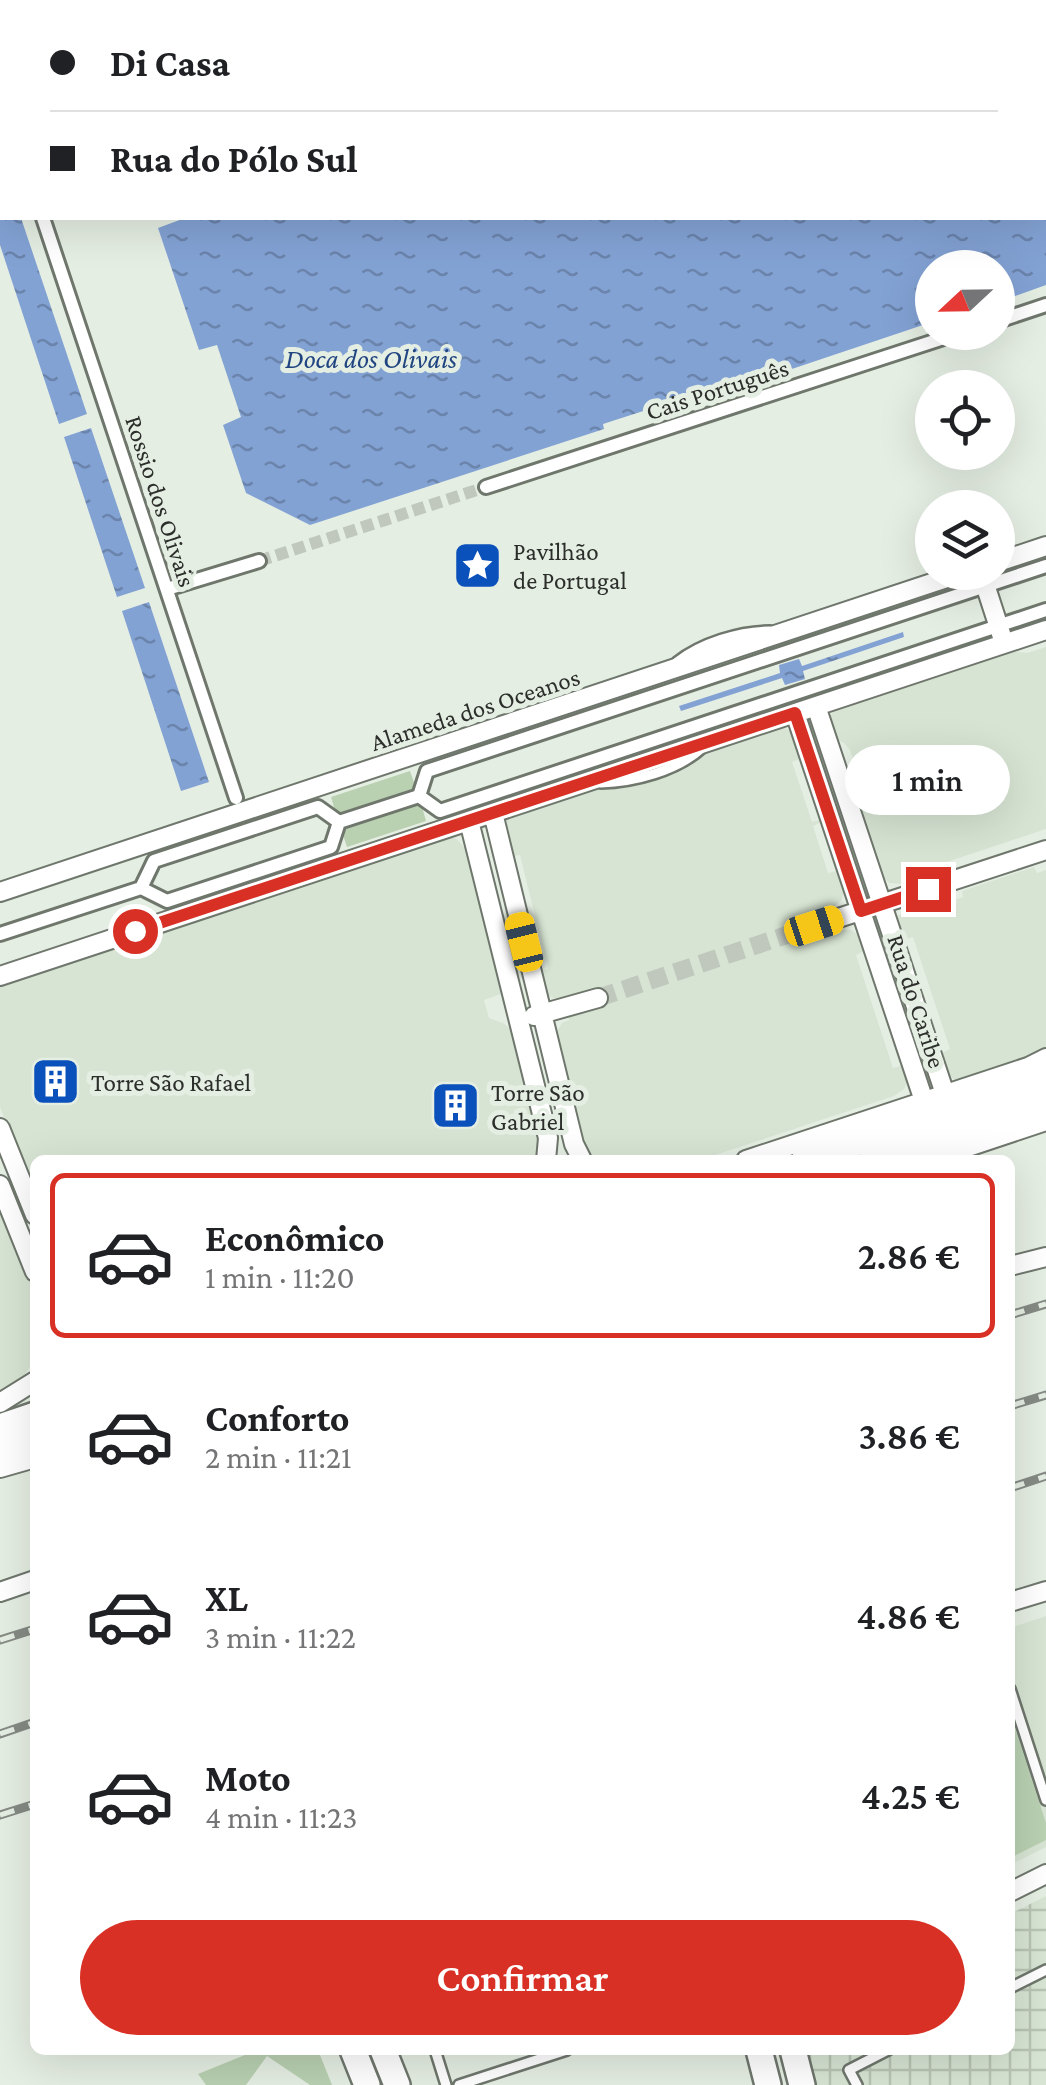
<!DOCTYPE html>
<html lang="pt">
<meta charset="utf-8">
<style>
:root{--surface:#fff;--page:#f2f2f2;--text:#202124;--muted:#757577;--line:#e0e0e0;--accent:#d93025}
body{margin:0;font-family:"Crimson Pro",serif;background:var(--page);color:var(--text);height:100vh;display:flex;flex-direction:column;font-size:38px;white-space:nowrap}
*{box-sizing:border-box;margin:0}
p{font-size:32px;color:var(--muted)}
.icon{flex:none;width:55px;height:55px;fill:none;stroke:currentColor;stroke-width:2;stroke-linecap:round;stroke-linejoin:round}
.map{position:relative;flex:1;overflow:hidden}
.side{position:absolute;left:30px;top:1155px;width:985px;height:900px;display:flex;flex-direction:column;background:var(--surface);border-radius:15px;box-shadow:0 10px 40px #0002}
.side>*{flex:none}
.banner{position:absolute;left:0px;top:0px;width:1048px;height:220px;box-shadow:0 10px 40px #0002;display:grid;align-content:center;height:220px;padding:0 50px;background:var(--surface)}
.needle{width:65px;rotate:248deg}
.buttons{position:absolute;left:915px;top:250px;display:grid;gap:20px}
.buttons a{display:grid;place-items:center;width:100px;height:100px;border-radius:50%;background:var(--surface);box-shadow:0 10px 40px #0002;font-size:50px}
.end{position:absolute;width:45px;height:45px;margin:-22px;border:12px solid #d93025;background:#fff;box-shadow:0 0 0 5px #fff}
.from{border-radius:50%}
.bubble{position:absolute;height:70px;border-radius:35px;background:var(--surface);box-shadow:0 10px 40px #0002;font-size:32px;font-weight:600;line-height:70px;text-align:center}
.car{position:absolute;width:30px;height:60px;margin:-30px -15px;border-radius:12px;box-shadow:0 0 8px 2px #0007;background:linear-gradient(#f5c518 24%,#345 0 40%,#f5c518 0 76%,#345 0 86%,#f5c518 0)}
.banner b{display:flex;align-items:center;gap:35px;height:95px;font-size:38px}
.banner b+b{border-top:2px solid var(--line)}
.banner i{width:25px;height:25px;background:var(--text)}
ul{padding:18px 0 0;list-style:none}
li{display:flex;align-items:center;gap:30px;height:165px;margin:0 20px 15px;padding:0 30px;border:5px solid transparent;border-radius:15px}
li div{flex:1}
li b{display:block;font-size:38px}
li em{font-style:normal;font-weight:600}
li.current{border-color:var(--accent)}
li>.icon{width:90px;height:90px;stroke-width:1.5}
.button{display:flex;gap:20px;margin-top:auto;padding:20px 50px}
.button a{flex:1;height:115px;border-radius:60px;background:var(--accent);color:#fff;font-size:40px;font-weight:600;line-height:115px;text-align:center}
.map>svg:first-child{display:block}
.built{fill:#d7e4d3}
.industrial{fill:url(#industrial-grid)}
.green{fill:#b9d0b1}
.water{fill:url(#water-ripples)}
.lines{fill:none;stroke-linecap:round;stroke-linejoin:round}
.pedestrian-tunnel{stroke:#c0c8be;stroke-width:12;stroke-dasharray:12 6;stroke-linecap:butt}
.minor-tunnel{stroke:#c0c8be;stroke-width:18;stroke-dasharray:18 9;stroke-linecap:butt}
.service-casing{stroke:#6f776d;stroke-width:14}
.pedestrian-casing{stroke:#6f776d;stroke-width:18}
.minor-casing{stroke:#6f776d;stroke-width:22}
.secondary-casing{stroke:#6f776d;stroke-width:30}
.service{stroke:#fff;stroke-width:9}
.pedestrian{stroke:#fff;stroke-width:12}
.minor{stroke:#fff;stroke-width:18}
.secondary{stroke:#fff;stroke-width:25}
.rail-casing{stroke:#858b84;stroke-width:9}
.rail{stroke:#e5eee3;stroke-width:5;stroke-dasharray:15;stroke-linecap:butt}
.route{stroke:#d93025;stroke-width:12}
.labels{text-anchor:middle;stroke-width:10;stroke-linejoin:round;paint-order:stroke}
.street-label{font-size:25px;fill:#2b2e2a;stroke:#e5eee3}
.poi-label{font-size:25px;fill:#2b2e2a;stroke:#e5eee3;text-anchor:start}
.water-label{font-size:28px;font-style:italic;fill:#204581;stroke:#e5eee3}
</style>
<div class="map">
<svg width="1046" height="2085" viewBox="0 0 1046 2085">
<defs>
<pattern id="industrial-grid" width="8" height="8" patternUnits="userSpaceOnUse" patternTransform="scale(2.5)"><rect width="8" height="8" fill="#d7e4d3"/><path d="M0 4h8M4 0v8" fill="none" stroke="#b9c4b5"/></pattern>
<pattern id="water-ripples" width="26" height="14" patternUnits="userSpaceOnUse" patternTransform="scale(2.5)"><rect width="26" height="14" fill="#83a2d4"/><path d="M2 4q2-2 4 0t4 0M15 11q2-2 4 0t4 0" fill="none" stroke="#6b84ac"/></pattern>
</defs>
<rect width="100%" height="100%" fill="#e5eee3"/>
<path class="built" d="M1046,647V829L902,877V884L889,883L879,872L840,755L844,758L861,811L869,809L850,750L844,743L835,738L831,728V715L834,709L851,699L859,703L948,674L952,666L1001,650L1027,653Z
M783,726L793,734L802,758L792,762L812,822L823,819L824,821L813,826L828,873L840,870L845,890L841,901L831,909L838,930H851L861,937L866,950L856,955L893,1068L904,1065L907,1083L904,1089L894,1096L700,1160H593L581,1146L554,1036L562,1023L569,1020L564,998H553L545,993L537,972L548,969L520,855L508,857L504,825L509,816L582,788L620,789L687,766L719,743Z
M444,836L457,839L469,853L503,991L501,994L484,1000L489,1018L503,1023L512,1030L539,1136L538,1160H35V1194L0,1107V981Z
M1034,867L1037,873L1046,870V1052L964,1079H953L944,1067L940,1054L950,1049L913,937L902,940L897,921L898,916L906,910L925,903L928,909L963,897L962,891Z
M0,1214L5,1219L35,1293V1360L19,1382L0,1392Z
M1046,1616V1847L1010,1865V1628Z"/>
<path class="industrial" d="M1046,1896V2085H817L808,2050H1010V1914Z"/>
<path class="green" d="M410,771L416,788L336,814L331,797Z
M421,803L426,821L347,847L341,829Z
M1010,1713L1046,1823V1840L1010,1858Z
M257,2050H318L332,2085H310L267,2056L246,2085H206L198,2074Z"/>
<path class="water" d="M278,0H1046V285L998,302V268H932V322L699,400L696,394L603,424L604,429L310,525L246,493L223,425L241,417L217,345L199,350L158,228L185,218H1045V2H270Z
M2,203V218H21L87,414L59,424L0,245V204Z
M91,428L145,588L117,597L64,437Z
M149,602L209,782L181,791L122,611Z
M903,632L904,637L803,671L805,679L785,685L782,678L681,711L679,706L780,673L779,665L799,659L802,666Z"/>
<g class="lines">
<path class="pedestrian-tunnel" d="M259,561L486,487"/>
<path class="minor-tunnel" d="M598,998L814,926"/>
<defs>
<path id="service" d="M677,662C701,643 740,631 770,631
M601,783C634,782 677,771 702,748
M1010,1689L1046,1800
M1010,1988L1046,1970
M435,2050L446,2085
M459,2085L567,2050
M857,2085L849,2070L888,2050"/>
<path id="pedestrian" d="M0,86L2,94
M0,169L2,168
M43,218L236,798
M998,321L1046,305
M486,487L962,332
M167,589L259,561
M419,796L440,811L1046,610
M141,888L167,901L331,847L339,822
M0,934L141,888L154,861L318,807L339,822L419,796L427,771L1046,566"/>
<path id="minor" d="M998,562L1046,546
M981,572L1004,643
M816,706L945,1094
M795,713L924,1101
M493,813L574,1144L582,1160
M469,821L548,1138L546,1160
M0,892L965,572
M814,926L1046,850
M0,976L1046,630
M534,1016L598,998
M0,1128L35,1215
M746,1160L1028,1067L1046,1058
M929,1160L1046,1121
M0,1185L35,1272
M1010,1266L1046,1257
M0,1403L35,1381
M0,1468L35,1458
M0,1592L35,1580
M1010,1602L1046,1591
M1010,1892L1046,1874"/>
<path id="secondary" d="M804,1160L1046,1080
M871,1160L1046,1102
M0,1427L35,1415
M0,1449L35,1437
M353,2050L367,2085
M383,2050L397,2085
M759,2050L768,2085
M793,2050L802,2085"/>
</defs>
<use href="#service" class="service-casing"/>
<use href="#pedestrian" class="pedestrian-casing"/>
<use href="#minor" class="minor-casing"/>
<use href="#secondary" class="secondary-casing"/>
<use href="#service" class="service"/>
<use href="#pedestrian" class="pedestrian"/>
<use href="#minor" class="minor"/>
<use href="#secondary" class="secondary"/>
<defs>
<path id="rail" d="M1010,1315L1046,1304
M1010,1406L1046,1395
M1010,1488L1046,1476
M0,1640L35,1629
M0,1734L35,1722
M0,1815L35,1804"/>
</defs>
<use href="#rail" class="rail-casing"/>
<use href="#rail" class="rail"/>
</g>
<g class="lines">
<path class="route" d="M135,931L795,713L861,911L928,889"/>
</g>
<defs>
<symbol id="sight-square" viewBox="-11 -11 22 22"><rect x="-9" y="-9" width="18" height="18" rx="4" fill="#0a51bb" stroke="#e5eee3"/><path d="M0-6L1.8-2.2L6-1.7L2.9 1.2L3.7 5.4L0 3.3L-3.7 5.4L-2.9 1.2L-6-1.7L-1.8-2.2Z" fill="#fff"/></symbol>
<symbol id="building-square" viewBox="-11 -11 22 22"><rect x="-9" y="-9" width="18" height="18" rx="4" fill="#0a51bb" stroke="#e5eee3"/><path d="M-4-6H4V6H1V3H-1V6H-4ZM-2.5-4.3h1.7v1.8h-1.7ZM.8-4.3h1.7v1.8H.8ZM-2.5-1h1.7V.8h-1.7ZM.8-1h1.7V.8H.8Z" fill="#fff"/></symbol>
</defs>
<g fill-rule="evenodd">
<use href="#sight-square" x="450" y="538" width="55" height="55"/>
<use href="#building-square" x="28" y="1054" width="55" height="55"/>
<use href="#building-square" x="428" y="1078" width="55" height="55"/>
</g>
<g class="labels">
<g class="street-label">
<text transform="translate(717 389) rotate(-18)" y="9">Cais Português</text>
<text transform="translate(161 501) rotate(72)" y="9">Rossio dos Olivais</text>
<text transform="translate(475 709) rotate(-18)" y="9">Alameda dos Oceanos</text>
<text transform="translate(917 1001) rotate(72)" y="9">Rua do Caribe</text>
</g>
<g class="poi-label">
<text x="513" y="560">Pavilhão<tspan x="513" dy="29">de Portugal</tspan></text>
<text x="91" y="1091">Torre São Rafael</text>
<text x="491" y="1101">Torre São<tspan x="491" dy="29">Gabriel</tspan></text>
</g>
<g class="water-label">
<text x="371" y="368">Doca dos Olivais</text>
</g>
</g>
</svg>
<div class="buttons">
<a><svg class="needle" viewBox="-14 -14 28 28"><path d="M0-13l5 13h-10z" fill="#e53935"/><path d="M0 13l5-13h-10z" fill="#757577"/></svg></a>
<a><svg class="icon" aria-label="locate" viewBox="0 0 24 24"><circle cx="12" cy="12" r="6"/><path d="M12 2v4M12 18v4M2 12h4M18 12h4"/></svg></a>
<a><svg class="icon" aria-label="layers" viewBox="0 0 24 24"><path d="M12 4l9 5-9 5-9-5zM3 14l9 5 9-5"/></svg></a>
</div>
<i class="end from" style="left:135px;top:931px"></i>
<i class="end" style="left:928px;top:889px"></i>
<div class="bubble" style="left:845px;top:745px;width:165px">1 min</div>
<i class="car" style="left:814px;top:926px;rotate:72deg"></i>
<i class="car" style="left:524px;top:942px;rotate:346deg"></i>
<div class="banner">
<b><i class="from"></i>Di Casa</b>
<b><i></i>Rua do Pólo Sul</b>
</div>
<section class="side">
<ul>
<li class="current"><svg class="icon" aria-label="car" viewBox="0 0 24 24"><path d="M5 17H2v-5l4-1 3-4h7l3 4 3 1v5h-3M9 17h6M6 11h13"/><circle cx="7" cy="17" r="2"/><circle cx="17" cy="17" r="2"/></svg><div><b>Econômico</b><p>1 min · 11:20</p></div><em>2.86 €</em></li>
<li><svg class="icon" aria-label="car" viewBox="0 0 24 24"><path d="M5 17H2v-5l4-1 3-4h7l3 4 3 1v5h-3M9 17h6M6 11h13"/><circle cx="7" cy="17" r="2"/><circle cx="17" cy="17" r="2"/></svg><div><b>Conforto</b><p>2 min · 11:21</p></div><em>3.86 €</em></li>
<li><svg class="icon" aria-label="car" viewBox="0 0 24 24"><path d="M5 17H2v-5l4-1 3-4h7l3 4 3 1v5h-3M9 17h6M6 11h13"/><circle cx="7" cy="17" r="2"/><circle cx="17" cy="17" r="2"/></svg><div><b>XL</b><p>3 min · 11:22</p></div><em>4.86 €</em></li>
<li><svg class="icon" aria-label="car" viewBox="0 0 24 24"><path d="M5 17H2v-5l4-1 3-4h7l3 4 3 1v5h-3M9 17h6M6 11h13"/><circle cx="7" cy="17" r="2"/><circle cx="17" cy="17" r="2"/></svg><div><b>Moto</b><p>4 min · 11:23</p></div><em>4.25 €</em></li>
</ul>
<div class="button"><a>Confirmar</a></div>
</section>
</div>
